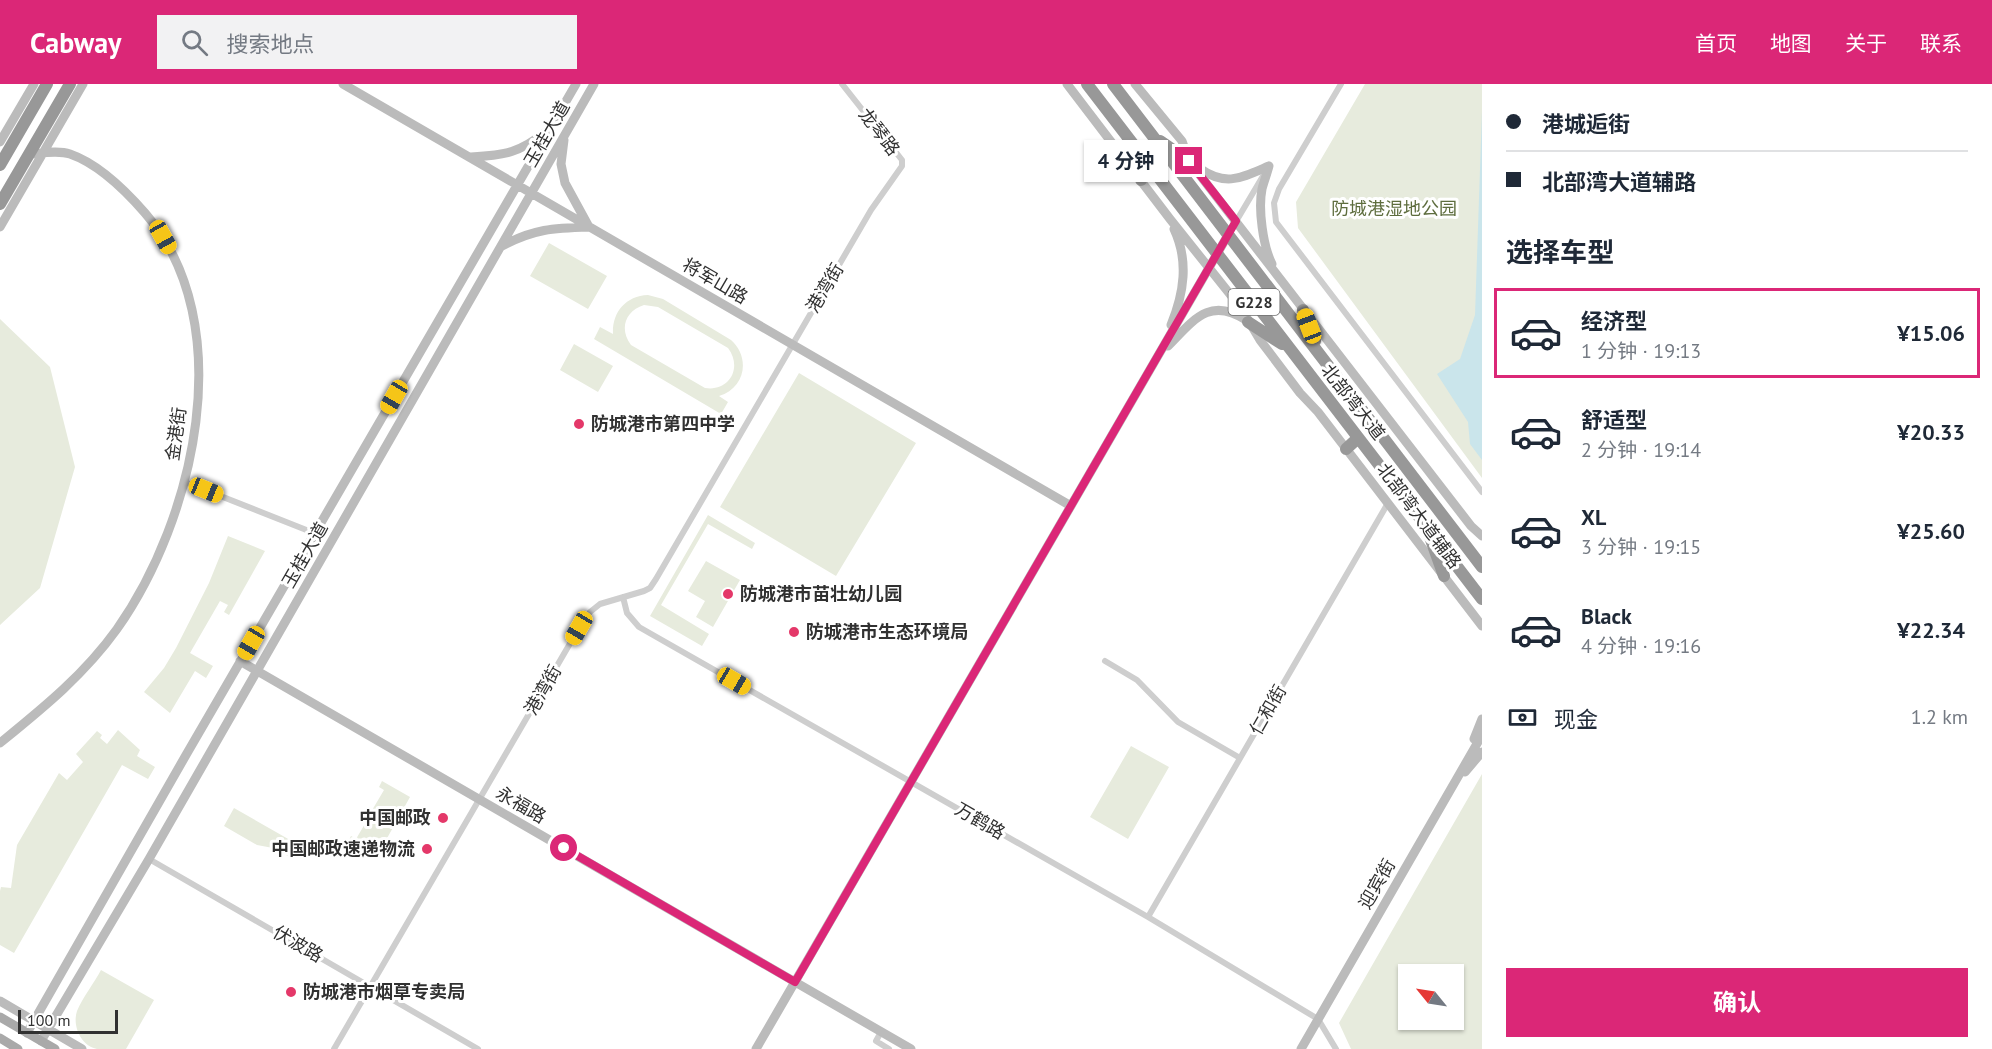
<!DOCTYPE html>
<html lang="zh">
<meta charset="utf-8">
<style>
:root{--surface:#fff;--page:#f2f2f3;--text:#1f2937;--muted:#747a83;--line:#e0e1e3;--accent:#db2777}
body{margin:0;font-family:"PT Sans","Noto Sans SC",sans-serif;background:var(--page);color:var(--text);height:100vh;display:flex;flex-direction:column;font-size:22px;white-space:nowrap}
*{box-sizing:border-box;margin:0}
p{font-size:20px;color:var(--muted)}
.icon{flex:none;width:33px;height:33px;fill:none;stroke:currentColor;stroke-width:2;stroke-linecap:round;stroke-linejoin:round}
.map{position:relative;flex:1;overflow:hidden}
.panel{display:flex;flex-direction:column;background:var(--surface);width:510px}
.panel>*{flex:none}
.top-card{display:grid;align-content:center;height:132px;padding:0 24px;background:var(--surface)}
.needle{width:39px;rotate:300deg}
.fabs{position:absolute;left:1398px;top:880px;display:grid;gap:12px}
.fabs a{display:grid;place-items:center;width:66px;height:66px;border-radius:0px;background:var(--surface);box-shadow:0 2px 4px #0004;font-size:30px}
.scale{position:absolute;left:18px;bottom:15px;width:100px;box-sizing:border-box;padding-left:6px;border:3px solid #313131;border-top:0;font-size:16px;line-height:21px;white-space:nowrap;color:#313131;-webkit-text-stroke:4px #fff;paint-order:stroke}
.end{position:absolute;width:27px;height:27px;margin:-14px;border:8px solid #db2777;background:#fff;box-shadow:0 0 0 3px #fff}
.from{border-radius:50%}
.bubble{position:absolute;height:42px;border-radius:0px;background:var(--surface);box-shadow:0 2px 4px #0004;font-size:20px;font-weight:700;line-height:42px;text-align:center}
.car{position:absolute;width:18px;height:36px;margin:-18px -9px;border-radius:8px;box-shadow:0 0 4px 2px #0007;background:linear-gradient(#f5c518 24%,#345 0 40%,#f5c518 0 76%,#345 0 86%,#f5c518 0)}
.top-card b{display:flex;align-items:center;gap:21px;height:57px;font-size:22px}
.top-card b+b{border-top:2px solid var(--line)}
.top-card i{width:15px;height:15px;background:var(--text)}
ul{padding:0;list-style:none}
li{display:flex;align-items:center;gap:18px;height:90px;margin:0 12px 9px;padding:0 12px;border:3px solid transparent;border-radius:0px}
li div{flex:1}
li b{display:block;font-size:22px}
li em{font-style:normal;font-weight:700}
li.selected{border-color:var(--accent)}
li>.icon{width:54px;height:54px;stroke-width:1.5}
h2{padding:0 24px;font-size:27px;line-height:72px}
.pay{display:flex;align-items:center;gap:15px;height:66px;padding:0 24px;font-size:22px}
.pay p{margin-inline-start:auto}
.action{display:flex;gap:12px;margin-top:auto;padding:12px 24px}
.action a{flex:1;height:69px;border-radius:0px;background:var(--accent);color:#fff;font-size:24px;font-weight:700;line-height:69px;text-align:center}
header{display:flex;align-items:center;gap:36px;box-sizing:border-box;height:84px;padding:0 30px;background:var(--accent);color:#fff}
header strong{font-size:28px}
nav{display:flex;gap:33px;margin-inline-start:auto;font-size:21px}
.search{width:420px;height:54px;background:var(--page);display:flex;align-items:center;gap:15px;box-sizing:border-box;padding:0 21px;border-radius:0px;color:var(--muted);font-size:22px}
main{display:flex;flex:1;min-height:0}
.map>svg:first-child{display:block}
.green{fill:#e7ebdd;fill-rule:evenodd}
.water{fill:#cae5eb}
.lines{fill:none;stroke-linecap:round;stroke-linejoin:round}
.street{stroke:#cecece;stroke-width:6}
.secondary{stroke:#bbb;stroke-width:9}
.primary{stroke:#a9a9a9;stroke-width:9}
.highway{stroke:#989898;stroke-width:12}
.route{stroke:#db2777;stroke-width:8}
.poi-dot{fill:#e43869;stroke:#fff;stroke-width:2}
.labels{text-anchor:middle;stroke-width:6;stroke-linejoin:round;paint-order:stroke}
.shield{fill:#fff;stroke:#6f6f6f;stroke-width:1.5}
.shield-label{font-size:16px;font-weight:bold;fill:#313131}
.street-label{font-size:18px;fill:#313131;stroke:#fff}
.park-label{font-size:18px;fill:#5e6d3e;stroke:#fff}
.poi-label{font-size:18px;font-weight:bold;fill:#313131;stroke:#fff;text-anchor:start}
</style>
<header>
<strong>Cabway</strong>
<div class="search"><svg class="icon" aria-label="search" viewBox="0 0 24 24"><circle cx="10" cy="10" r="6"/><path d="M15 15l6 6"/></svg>搜索地点</div>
<nav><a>首页</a><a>地图</a><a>关于</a><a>联系</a></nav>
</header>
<main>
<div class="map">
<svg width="1482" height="965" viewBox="0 0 1482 965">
<rect width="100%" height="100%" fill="#fff"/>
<path class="green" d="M1365,0H1482V394L1298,144L1296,118Z
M549,159L607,192L588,225L530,192Z
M648,211L663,215L731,256C751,274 745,304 719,312L728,318L721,330L594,255L600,243L613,250C612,229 625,212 648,211ZM644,221L658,223L728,264C743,284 729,308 705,304L631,261C619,245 625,227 644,221Z
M0,235L50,283L75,383L40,504L0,541Z
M574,260L613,282L598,308L560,286Z
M799,289L916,359L836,492L720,423Z
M708,431L755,459L752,465L708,440L661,521L709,550L702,562L650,532Z
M228,452L265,467L229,531L224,528L228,521L220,517L190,569L213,582L206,594L195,587L170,629L144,608L164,584L176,564L209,499Z
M706,477L740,496L713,543L696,533L705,517L688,507Z
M118,646L140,666L137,672L155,683L148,695L122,681L14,869L0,861V807L1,803L11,804L17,761L59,689L67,696L83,678L76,670L97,647L102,651L100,654L107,660Z
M1131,662L1169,683L1128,755L1090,733Z
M1482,690V965H1351L1339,939ZM1408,891H1454V936H1408Z
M382,697L410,713L376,774L348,758L351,752L356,755L369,733L364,730L366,726L371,728L384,706L379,703Z
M234,724L297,760L290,773L286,771L290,764L278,757L273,764L257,761L224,742Z
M101,886L154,916L126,965C116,965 106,965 97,965C81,962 72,942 77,927C83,913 94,899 101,886Z"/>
<path class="water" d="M1482,27V376L1470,360L1468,338L1437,290L1460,275L1475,231Z"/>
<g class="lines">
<path class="street" d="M1341,0L1279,105L1274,119L1276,138L1482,408
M1228,151L1263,92
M185,398L314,449
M623,513L627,529L639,543L1148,833L1318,935L1336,965
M1105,577L1137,596L1178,638L1240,674
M149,775L478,965
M1148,833L1388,419
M881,948L876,957L889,965
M334,965L579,544L590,528L600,520L644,507L650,504L656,495L871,126L902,82V76L842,0"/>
<path class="secondary" d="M343,0L1071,422
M1067,0L1170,135L1241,224L1260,256L1300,309L1318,328L1482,542
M1135,0L1182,57L1189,77L1471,442L1482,452
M0,58L34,0
M471,73C506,71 519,69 547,47
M1269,82C1267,90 1264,97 1262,105C1258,125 1263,162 1272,180
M1199,84C1226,103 1241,94 1269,82
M0,143L83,0
M502,162C534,145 553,144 589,143L565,99L561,80L564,56
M1171,241C1184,209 1189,177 1174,145
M1168,262C1193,237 1209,212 1246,236
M240,577L911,965
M1474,655L1482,635
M0,659C43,624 84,591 117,545C194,436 241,240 145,129C125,106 99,80 70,70C59,66 42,69 29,70
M1465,688L1482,668
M0,917L82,965
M27,949L186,671L576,0
M41,957L149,775L594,0
M756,965L1228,151
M1301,965L1482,651"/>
<path class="primary" d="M0,933L55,965
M0,954L18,965"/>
<path class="highway" d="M1087,0L1482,515
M1113,0L1482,483
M1160,57L1189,77
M1127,59L1141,96
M0,81L47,0
M0,120L70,0
M1303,226L1315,257
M1248,238L1282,260
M1346,365L1358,354
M1430,453L1444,492"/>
</g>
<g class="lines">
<path class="route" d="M564,764L795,898L1236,137L1189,77"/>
</g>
<g class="poi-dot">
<circle cx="579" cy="340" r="6"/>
<circle cx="728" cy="510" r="6"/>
<circle cx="794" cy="548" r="6"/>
<circle cx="443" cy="734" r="6"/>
<circle cx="427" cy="765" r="6"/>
<circle cx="291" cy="908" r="6"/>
</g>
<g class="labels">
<rect class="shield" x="1228.5" y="205" width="51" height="26" rx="4.5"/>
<g class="shield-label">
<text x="1254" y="224">G228</text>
</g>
<g class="street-label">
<text transform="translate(879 48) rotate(52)" y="6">龙琴路</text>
<text transform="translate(547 50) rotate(-60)" y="6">玉桂大道</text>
<text transform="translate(715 197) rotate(30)" y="6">将军山路</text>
<text transform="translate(825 204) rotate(-59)" y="6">港湾街</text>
<text transform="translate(1353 318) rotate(52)" y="6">北部湾大道</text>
<text transform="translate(176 350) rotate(-82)" y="6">金港街</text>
<text transform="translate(1419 432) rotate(53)" y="6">北部湾大道辅路</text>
<text transform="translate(305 471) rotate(-60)" y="6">玉桂大道</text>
<text transform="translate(543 606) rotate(-60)" y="6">港湾街</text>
<text transform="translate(1268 626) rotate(-60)" y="6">仁和街</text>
<text transform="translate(521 721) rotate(30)" y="6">永福路</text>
<text transform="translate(980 737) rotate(30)" y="6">万鹤路</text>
<text transform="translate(1377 800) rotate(-60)" y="6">迎宾街</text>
<text transform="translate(298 860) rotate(30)" y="6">伏波路</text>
</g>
<g class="park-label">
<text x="1394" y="131">防城港湿地公园</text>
</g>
<g class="poi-label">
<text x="591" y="346">防城港市第四中学</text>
<text x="740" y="516">防城港市苗壮幼儿园</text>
<text x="806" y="554">防城港市生态环境局</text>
<text x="431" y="740" text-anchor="end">中国邮政</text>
<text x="415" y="771" text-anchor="end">中国邮政速递物流</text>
<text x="303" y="914">防城港市烟草专卖局</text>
</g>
</g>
</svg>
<div class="fabs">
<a><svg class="needle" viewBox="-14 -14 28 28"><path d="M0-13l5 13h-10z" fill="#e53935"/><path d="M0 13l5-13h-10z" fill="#747a83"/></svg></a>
</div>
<div class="scale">100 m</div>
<i class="end from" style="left:564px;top:764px"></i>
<i class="end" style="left:1189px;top:77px"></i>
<div class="bubble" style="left:1084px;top:56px;width:84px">4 分钟</div>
<i class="car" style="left:163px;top:153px;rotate:151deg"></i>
<i class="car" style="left:1309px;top:242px;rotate:339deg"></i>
<i class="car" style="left:394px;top:313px;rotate:210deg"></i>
<i class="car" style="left:206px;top:406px;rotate:112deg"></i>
<i class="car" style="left:579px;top:544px;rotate:210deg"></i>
<i class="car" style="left:251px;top:559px;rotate:210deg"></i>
<i class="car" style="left:734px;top:597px;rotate:120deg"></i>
</div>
<section class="panel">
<div class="top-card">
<b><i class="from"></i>港城逅街</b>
<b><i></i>北部湾大道辅路</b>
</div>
<h2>选择车型</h2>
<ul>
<li class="selected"><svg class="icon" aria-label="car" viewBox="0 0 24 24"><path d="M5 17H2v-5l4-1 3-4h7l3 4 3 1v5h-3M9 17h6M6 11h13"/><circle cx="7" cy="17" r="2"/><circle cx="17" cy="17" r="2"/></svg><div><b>经济型</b><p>1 分钟 · 19:13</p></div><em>¥15.06</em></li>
<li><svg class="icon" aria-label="car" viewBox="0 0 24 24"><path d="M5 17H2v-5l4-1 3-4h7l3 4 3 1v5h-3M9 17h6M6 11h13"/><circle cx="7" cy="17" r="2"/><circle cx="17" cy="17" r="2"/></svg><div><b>舒适型</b><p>2 分钟 · 19:14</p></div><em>¥20.33</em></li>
<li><svg class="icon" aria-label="car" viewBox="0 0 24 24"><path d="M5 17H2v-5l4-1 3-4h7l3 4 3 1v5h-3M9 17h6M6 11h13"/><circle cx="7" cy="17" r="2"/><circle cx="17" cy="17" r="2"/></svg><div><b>XL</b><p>3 分钟 · 19:15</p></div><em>¥25.60</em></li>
<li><svg class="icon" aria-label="car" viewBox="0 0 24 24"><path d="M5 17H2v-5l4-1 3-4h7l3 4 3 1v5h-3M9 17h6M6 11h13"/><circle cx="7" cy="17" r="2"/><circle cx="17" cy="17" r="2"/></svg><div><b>Black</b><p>4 分钟 · 19:16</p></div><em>¥22.34</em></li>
</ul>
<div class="pay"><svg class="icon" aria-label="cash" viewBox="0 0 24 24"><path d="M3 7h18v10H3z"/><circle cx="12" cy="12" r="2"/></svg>现金<p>1.2 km</p></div>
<div class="action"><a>确认</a></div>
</section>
</main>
